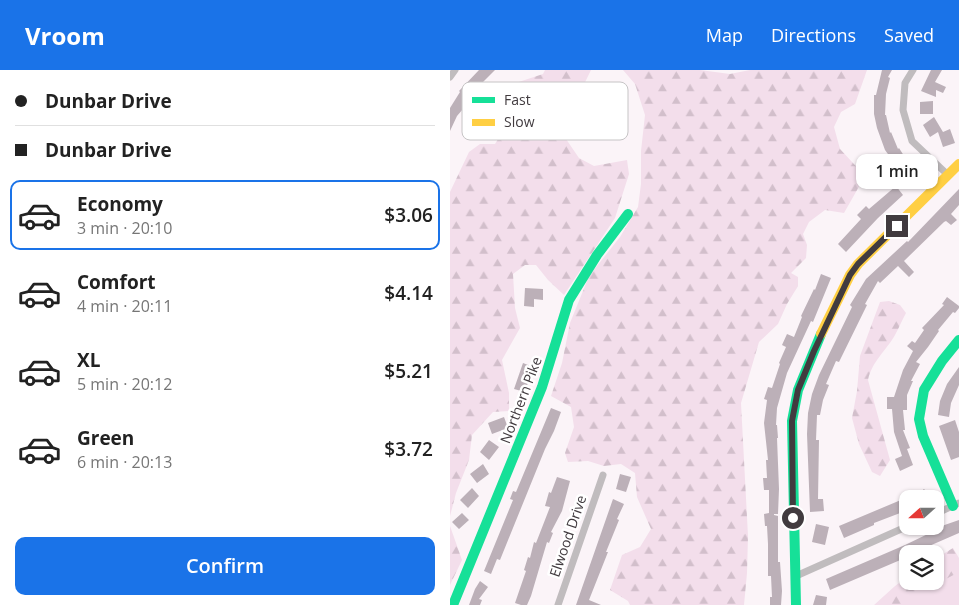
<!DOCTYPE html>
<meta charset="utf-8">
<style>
:root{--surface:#fff;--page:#f6f6f6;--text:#222;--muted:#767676;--line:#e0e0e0;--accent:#1a73e8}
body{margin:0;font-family:"Open Sans",sans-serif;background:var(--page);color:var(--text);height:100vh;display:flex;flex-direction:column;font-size:19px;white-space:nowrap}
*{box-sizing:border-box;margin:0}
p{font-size:16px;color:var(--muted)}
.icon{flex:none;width:28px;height:28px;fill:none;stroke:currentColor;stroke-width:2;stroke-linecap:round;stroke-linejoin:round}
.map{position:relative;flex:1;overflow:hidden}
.drawer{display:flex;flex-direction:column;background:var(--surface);width:450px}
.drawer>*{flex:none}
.guide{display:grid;align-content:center;height:110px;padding:0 15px;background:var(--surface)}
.needle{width:32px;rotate:249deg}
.controls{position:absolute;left:449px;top:420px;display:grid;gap:10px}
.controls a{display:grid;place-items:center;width:45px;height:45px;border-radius:10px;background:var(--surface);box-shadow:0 1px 4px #0004;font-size:25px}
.end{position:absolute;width:22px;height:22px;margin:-11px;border:6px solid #413b3f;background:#fff;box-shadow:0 0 0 2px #fff}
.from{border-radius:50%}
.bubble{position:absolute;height:35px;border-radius:10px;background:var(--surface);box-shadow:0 1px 4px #0004;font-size:16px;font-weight:600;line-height:35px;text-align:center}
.guide b{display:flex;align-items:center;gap:18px;height:48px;font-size:19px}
.guide b+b{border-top:1px solid var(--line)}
.guide i{width:12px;height:12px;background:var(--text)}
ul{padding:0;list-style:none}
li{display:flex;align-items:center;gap:15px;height:70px;margin:0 10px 8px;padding:0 5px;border:2px solid transparent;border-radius:10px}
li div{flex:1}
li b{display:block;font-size:19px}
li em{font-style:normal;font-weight:600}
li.on{border-color:var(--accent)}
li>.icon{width:45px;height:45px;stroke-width:1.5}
.button{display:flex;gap:10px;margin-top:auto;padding:10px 15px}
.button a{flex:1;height:58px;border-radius:10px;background:var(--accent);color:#fff;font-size:20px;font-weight:600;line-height:58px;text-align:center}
header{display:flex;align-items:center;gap:30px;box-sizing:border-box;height:70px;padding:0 25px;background:var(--accent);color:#fff}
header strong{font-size:24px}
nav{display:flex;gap:28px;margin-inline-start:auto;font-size:18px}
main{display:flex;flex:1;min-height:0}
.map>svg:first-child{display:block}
.forest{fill:url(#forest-firs)}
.green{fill:#f3deeb}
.building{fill:#bcb0b8}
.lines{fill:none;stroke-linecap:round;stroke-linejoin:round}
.street{stroke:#c0bcbe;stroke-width:7}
.fast{stroke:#16e098;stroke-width:10}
.slow{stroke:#ffcf43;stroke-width:10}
.route{stroke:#413b3f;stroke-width:6}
.labels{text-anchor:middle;stroke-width:5;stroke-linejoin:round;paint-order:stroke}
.street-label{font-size:14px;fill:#413b3f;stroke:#fff}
.key{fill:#fff;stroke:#c6c4c5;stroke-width:1}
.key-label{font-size:14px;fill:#413b3f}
</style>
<header>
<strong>Vroom</strong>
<nav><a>Map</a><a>Directions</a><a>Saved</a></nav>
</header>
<main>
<section class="drawer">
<div class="guide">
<b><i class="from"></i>Dunbar Drive</b>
<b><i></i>Dunbar Drive</b>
</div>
<ul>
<li class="on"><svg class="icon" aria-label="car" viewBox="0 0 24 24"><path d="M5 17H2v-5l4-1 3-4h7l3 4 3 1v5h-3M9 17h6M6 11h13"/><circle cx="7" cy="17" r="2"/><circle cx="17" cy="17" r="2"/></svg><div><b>Economy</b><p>3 min · 20:10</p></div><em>$3.06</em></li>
<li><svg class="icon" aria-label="car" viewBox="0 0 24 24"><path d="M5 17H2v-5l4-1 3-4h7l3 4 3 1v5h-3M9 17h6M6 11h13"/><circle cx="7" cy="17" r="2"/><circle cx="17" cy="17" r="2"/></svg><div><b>Comfort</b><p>4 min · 20:11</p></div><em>$4.14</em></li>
<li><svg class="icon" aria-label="car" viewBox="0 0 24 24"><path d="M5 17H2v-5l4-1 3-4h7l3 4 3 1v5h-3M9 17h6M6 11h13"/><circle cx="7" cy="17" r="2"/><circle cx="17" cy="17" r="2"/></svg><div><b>XL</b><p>5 min · 20:12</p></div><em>$5.21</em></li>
<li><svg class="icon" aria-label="car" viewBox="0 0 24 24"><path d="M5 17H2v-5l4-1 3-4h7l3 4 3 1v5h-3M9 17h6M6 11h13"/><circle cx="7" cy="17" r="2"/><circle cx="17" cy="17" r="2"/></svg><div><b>Green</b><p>6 min · 20:13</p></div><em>$3.72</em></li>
</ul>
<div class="button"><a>Confirm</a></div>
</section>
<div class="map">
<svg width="509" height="535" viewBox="0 0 509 535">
<defs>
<pattern id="forest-firs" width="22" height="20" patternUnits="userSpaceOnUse" patternTransform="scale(1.25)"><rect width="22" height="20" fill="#f3deeb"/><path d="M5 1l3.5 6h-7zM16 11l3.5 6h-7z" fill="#d2bfcb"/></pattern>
</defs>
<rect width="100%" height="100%" fill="#fbf4f8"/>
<path class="forest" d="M95,0H141L118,47L116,69L129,88L144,96L177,90L179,104L165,148L114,225L98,210L86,195H75L63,204L65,238L70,258L52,290L59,323V341L43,342L22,365L19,390L6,423L0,446V122L19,82L30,74H45L52,63L50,51L39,52L27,49L53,17L93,4Z
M173,0H250L280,4L300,0H417L405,34L391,42L384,57L390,79L415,106L394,143L375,140L359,152L353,164L357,175L356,188L341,203L348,207V216L337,234L328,254L309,272L291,333L298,466L297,503L294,535H180L178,531L160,520L172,485L190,477L201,459L187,427L185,403L171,394L154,396L138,391L118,392L115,383L124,357L121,337L101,326L112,293L120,253L139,206L170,167L188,137L191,114V81L195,45L185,14Z
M439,231L450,235L456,243C452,250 449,258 445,265C436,281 422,291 418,310L440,390L430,406L422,402L409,374L402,348L407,321L410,286L430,232Z
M0,456L12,490L0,515Z
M503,478L509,488V504L474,535H424L445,516L457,507L458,511H485V489Z"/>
<path class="green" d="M509,502V535H468V524Z"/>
<path class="building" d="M29,0H45L28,17L15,33L22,37L18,43L13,39L7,46L0,61V38L10,22L9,21Z
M432,0H442L438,7L440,8L436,24L435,45H436L440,63L441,62L448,79L449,78L456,89L446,95L435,80L427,58L424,44V25H426Z
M481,0H492L485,12L496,17L493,23L486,20V27L471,21Z
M483,31V44H470V32Z
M484,47L493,62L500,59L505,73L493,77L488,62L480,67L473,55Z
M465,98L466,110L457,111L456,99Z
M446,116L453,125L428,148L396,182L388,174L411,149L407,145L416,136L419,139Z
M509,119V135L501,144L507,150L501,155L496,151L494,152L454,191L464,202L459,207L448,196L430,213L428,211L415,234L417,235L389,292L386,291L376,314L379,315L373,330L370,345H367L366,370H369L368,429H373L374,441L360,442L357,364L358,343L362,324L369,305L402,237L400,235L416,209L457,171L458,172Z
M371,204L381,208L363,252L361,251L337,303L327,338L326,355H327L328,368H327L329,419L328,444H324V445L328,446V492H330L332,521L331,535H320V527H322L321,506H318V474L317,456H315L314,444L319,443V420H314L313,408H317L316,390H318L314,353L317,330L314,329L318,317L322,318L330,294L329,293L336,277L332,275L337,264L344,267L352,247L351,246L364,219L365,220Z
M75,218L93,219V230L84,229V237L74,236Z
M497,227L509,236V238L505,243L503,242L488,260L489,261L478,277L466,292L470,294L461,311H463L457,325V340H453L455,360H453L460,378L457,379L463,395L450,401L445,389L452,386L444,362L442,339H437V327H444L453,300L463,281L457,276L462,271L465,273L474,260L472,258L494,235L492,234Z
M73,293L83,297L75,322L64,319Z
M509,297V315L501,333L499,347L488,345L490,331L497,314Z
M101,338L111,342L104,361L95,379L50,490L47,489L41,504L34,501L63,430L60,429L63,421L66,422Z
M54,347L58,358L42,364L38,353Z
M505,350L509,362V387L501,390L489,356Z
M39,370L49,377L39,390L30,382Z
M33,394L39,404L27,413L20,404Z
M170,404L181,407L176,422L166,419Z
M107,407L120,411L112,441L101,462L103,463L99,473L97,472L81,526L77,535H71L65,533L76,501L74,500L78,487L80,488L84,472L86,473L100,437L95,436L99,422L101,423Z
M22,418L29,426L18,438L10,430Z
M474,419L483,429H462Z
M458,427V440L424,453V455L394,468L389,456Z
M163,429L174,434L167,449L169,450L156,482H158L139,530L151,535H126Z
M12,443L19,450L9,459L2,452Z
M509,450V463L470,480L472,484H453L455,488L380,520L376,509L455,475L484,461L483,459Z
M366,454L379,457L375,475L362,472Z
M30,511L38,517L29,529L32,530L30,535H19L25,519Z
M366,525L377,527L376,535H363Z"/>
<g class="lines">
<path class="street" d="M463,0L455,13L453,40L462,71L498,105
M0,7L5,0
M485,444L509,433
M346,506L458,456
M108,535L153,405"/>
<path class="fast" d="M503,436L473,366L469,349L474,320L492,291L509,270
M3,535L92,317L119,230L147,185L178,144
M346,535L342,351L348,320L371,264"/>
<path class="slow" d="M371,264L400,205L408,194L509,94"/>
</g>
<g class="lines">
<path class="route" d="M343,448L342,351L348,320L364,281L400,205L408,194L447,156"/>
</g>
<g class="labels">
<g class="street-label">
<text transform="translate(71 330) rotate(-69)" y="5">Northern Pike</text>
<text transform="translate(118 466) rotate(-71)" y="5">Elwood Drive</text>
</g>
</g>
<rect x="12" y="12" width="166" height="58" rx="8" class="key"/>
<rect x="22" y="27" width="23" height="6" fill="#16e098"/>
<rect x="22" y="49" width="23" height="7" fill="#ffcf43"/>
<g class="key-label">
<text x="54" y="35">Fast</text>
<text x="54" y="57">Slow</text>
</g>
</svg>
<div class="controls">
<a><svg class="needle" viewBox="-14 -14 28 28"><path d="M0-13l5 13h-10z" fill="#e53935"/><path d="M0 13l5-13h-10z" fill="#767676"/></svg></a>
<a><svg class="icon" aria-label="layers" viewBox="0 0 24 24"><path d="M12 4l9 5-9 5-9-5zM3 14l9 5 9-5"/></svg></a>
</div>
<i class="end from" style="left:343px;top:448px"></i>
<i class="end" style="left:447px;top:156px"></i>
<div class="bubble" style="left:406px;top:84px;width:82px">1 min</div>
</div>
</main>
